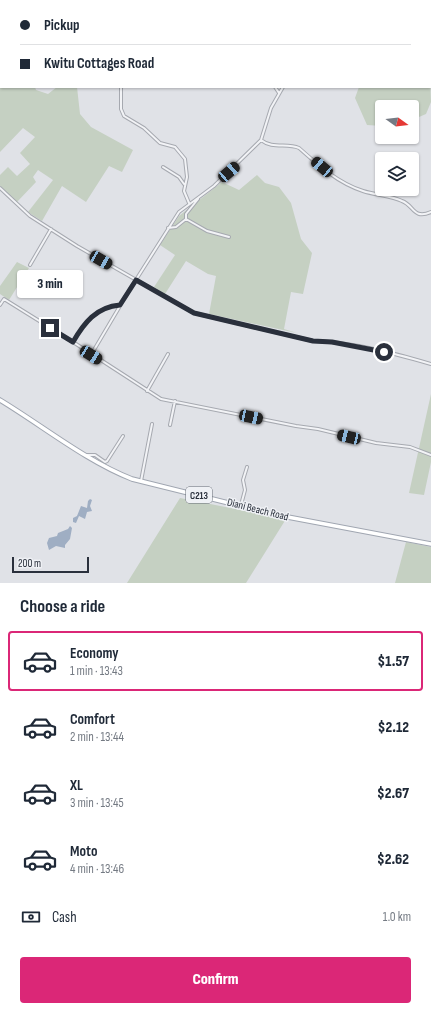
<!DOCTYPE html>
<meta charset="utf-8">
<style>
:root{--surface:#fff;--page:#f6f6f7;--text:#1f2937;--muted:#747a83;--line:#e0e1e3;--accent:#db2777}
body{margin:0;font-family:"Sofia Sans Condensed",sans-serif;background:var(--page);color:var(--text);height:100vh;display:flex;flex-direction:column;font-size:15px;white-space:nowrap}
*{box-sizing:border-box;margin:0}
p{font-size:13px;color:var(--muted)}
.icon{flex:none;width:22px;height:22px;fill:none;stroke:currentColor;stroke-width:2;stroke-linecap:round;stroke-linejoin:round}
.map{position:relative;height:583px;overflow:hidden}
.panel{display:flex;flex-direction:column;background:var(--surface);flex:1}
.panel>*{flex:none}
.banner{position:absolute;left:0px;top:0px;width:431px;height:88px;box-shadow:0 1px 3px #0004;display:grid;align-content:center;height:88px;padding:0 20px;background:var(--surface)}
.needle{width:26px;rotate:105deg}
.fabs{position:absolute;left:375px;top:100px;display:grid;gap:8px}
.fabs a{display:grid;place-items:center;width:44px;height:44px;border-radius:4px;background:var(--surface);box-shadow:0 1px 3px #0004;font-size:20px}
.scale{position:absolute;left:12px;bottom:10px;width:77px;box-sizing:border-box;padding-left:4px;border:2px solid #2a303c;border-top:0;font-size:11px;line-height:14px;white-space:nowrap;color:#2a303c;-webkit-text-stroke:3px #eff1f5;paint-order:stroke}
.end{position:absolute;width:18px;height:18px;margin:-9px;border:5px solid #2a303c;background:#fff;box-shadow:0 0 0 2px #fff}
.from{border-radius:50%}
.bubble{position:absolute;height:28px;border-radius:4px;background:var(--surface);box-shadow:0 1px 3px #0004;font-size:13px;font-weight:800;line-height:28px;text-align:center}
.car{position:absolute;width:12px;height:24px;margin:-12px -6px;border-radius:5px;box-shadow:0 0 3px 1px #0007;background:linear-gradient(#222 24%,#8ab4d8 0 40%,#222 0 76%,#8ab4d8 0 86%,#222 0)}
.banner b{display:flex;align-items:center;gap:14px;height:38px;font-size:15px}
.banner b+b{border-top:1px solid var(--line)}
.banner i{width:10px;height:10px;background:var(--text)}
ul{padding:0;list-style:none}
li{display:flex;align-items:center;gap:12px;height:60px;margin:0 8px 6px;padding:0 12px;border:2px solid transparent;border-radius:4px}
li div{flex:1}
li b{display:block;font-size:15px}
li em{font-style:normal;font-weight:800}
li.current{border-color:var(--accent)}
li>.icon{width:36px;height:36px;stroke-width:1.5}
h2{padding:0 20px;font-size:18px;line-height:48px}
.pay{display:flex;align-items:center;gap:10px;height:44px;padding:0 20px;font-size:15px}
.pay p{margin-inline-start:auto}
.action{display:flex;gap:8px;margin-top:auto;padding:8px 20px}
.action a{flex:1;height:46px;border-radius:4px;background:var(--accent);color:#fff;font-size:16px;font-weight:800;line-height:46px;text-align:center}
.map>svg:first-child{display:block}
.green{fill:#c5d0c2}
.water{fill:#9faec3}
.lines{fill:none;stroke-linecap:round;stroke-linejoin:round}
.street-casing{stroke:#a6a9b0;stroke-width:4}
.primary-casing{stroke:#a0a6b1;stroke-width:5.5}
.street{stroke:#f2f3f6;stroke-width:2}
.primary{stroke:#fff;stroke-width:3.5}
.route{stroke:#2a303c;stroke-width:5}
.labels{text-anchor:middle;stroke-width:3;stroke-linejoin:round;paint-order:stroke}
.shield{fill:#eff1f5;stroke:#656a74;stroke-width:1}
.shield-label{font-size:10px;font-weight:bold;fill:#2a303c}
.street-label{font-size:11px;fill:#2a303c;stroke:#eff1f5}
</style>
<div class="map">
<svg width="431" height="583" viewBox="0 0 431 583">
<rect width="100%" height="100%" fill="#e0e2e7"/>
<path class="green" d="M0,0H63L1,1V87H35L36,90L48,94L57,87H77L80,114L91,127L133,150L122,172L109,166L86,202L62,186L42,221L28,212L53,180L38,170L33,177L36,182L17,202L0,186V175L8,167L17,176L30,164L20,153L35,137L23,128L0,152Z
M430,72L431,102L426,114L412,120V107H382V126L367,125L355,98L359,87H430Z
M257,175L265,183L279,187L291,203L301,239L312,253L303,294L291,292L284,329L297,333L209,314L216,276L208,274L186,261L165,294L154,287L175,255L160,245L179,216L222,182L239,190Z
M17,262L29,268L9,300L0,294V286Z
M431,394V462L424,495L409,493Z
M180,498L286,519L246,583H127Z
M406,542L431,547V583H395Z"/>
<path class="water" d="M90,499L92,500L90,506L92,511L87,512L85,519L79,516L76,523L73,522V518L77,516L81,506L87,508L88,501Z
M70,526L72,528L70,539L65,545V548L56,546L49,550L47,543L49,538L57,536L58,533L68,529Z"/>
<g class="lines">
<defs>
<path id="street" d="M218,0V1
M237,0L238,1
M347,0V1
M397,0V1
M157,1V0
M374,1L375,0
M430,44L431,46
M0,65H1
M121,87V109L124,116L144,128L160,143L175,147L185,159L187,177L184,191L189,203
M275,87L279,93
M261,140C272,149 287,143 299,148C318,165 338,183 363,191C375,195 392,196 402,201C414,205 413,220 431,212
M163,167L179,177L184,184
M0,188L30,216L77,246L194,313L313,341C353,342 393,353 431,364
M198,199L186,214V219L207,231L229,237
M168,228L176,227L186,219
M30,265L51,229
M0,305L4,299L73,342C84,323 96,307 120,305L179,212L214,186L261,140L271,108L283,87
M73,342L161,399L296,426L318,429L376,443L410,447L431,455
M91,355L120,306
M147,391L168,354
M170,425L175,401
M87,455H95L105,462L107,461L123,436
M141,481L152,424
M241,505L245,490L243,480L247,467"/>
<path id="primary" d="M0,400C43,426 86,461 132,479L277,515L431,544"/>
</defs>
<use href="#street" class="street-casing"/>
<use href="#primary" class="primary-casing"/>
<use href="#street" class="street"/>
<use href="#primary" class="primary"/>
</g>
<g class="lines">
<path class="route" d="M50,328L73,342C84,323 96,307 120,305L136,280L194,313L313,341L332,342L384,352"/>
</g>
<g class="labels">
<rect class="shield" x="186" y="487" width="26" height="16" rx="3"/>
<g class="shield-label">
<text x="199" y="499">C213</text>
</g>
<g class="street-label">
<text transform="translate(258 509) rotate(14)" y="4">Diani Beach Road</text>
</g>
</g>
</svg>
<div class="fabs">
<a><svg class="needle" viewBox="-14 -14 28 28"><path d="M0-13l5 13h-10z" fill="#e53935"/><path d="M0 13l5-13h-10z" fill="#747a83"/></svg></a>
<a><svg class="icon" aria-label="layers" viewBox="0 0 24 24"><path d="M12 4l9 5-9 5-9-5zM3 14l9 5 9-5"/></svg></a>
</div>
<div class="scale">200 m</div>
<i class="end from" style="left:384px;top:352px"></i>
<i class="end" style="left:50px;top:328px"></i>
<div class="bubble" style="left:17px;top:270px;width:66px">3 min</div>
<i class="car" style="left:322px;top:167px;rotate:310deg"></i>
<i class="car" style="left:229px;top:172px;rotate:49deg"></i>
<i class="car" style="left:101px;top:260px;rotate:120deg"></i>
<i class="car" style="left:91px;top:355px;rotate:122deg"></i>
<i class="car" style="left:251px;top:417px;rotate:102deg"></i>
<i class="car" style="left:349px;top:437px;rotate:283deg"></i>
<div class="banner">
<b><i class="from"></i>Pickup</b>
<b><i></i>Kwitu Cottages Road</b>
</div>
</div>
<section class="panel">
<h2>Choose a ride</h2>
<ul>
<li class="current"><svg class="icon" aria-label="car" viewBox="0 0 24 24"><path d="M5 17H2v-5l4-1 3-4h7l3 4 3 1v5h-3M9 17h6M6 11h13"/><circle cx="7" cy="17" r="2"/><circle cx="17" cy="17" r="2"/></svg><div><b>Economy</b><p>1 min · 13:43</p></div><em>$1.57</em></li>
<li><svg class="icon" aria-label="car" viewBox="0 0 24 24"><path d="M5 17H2v-5l4-1 3-4h7l3 4 3 1v5h-3M9 17h6M6 11h13"/><circle cx="7" cy="17" r="2"/><circle cx="17" cy="17" r="2"/></svg><div><b>Comfort</b><p>2 min · 13:44</p></div><em>$2.12</em></li>
<li><svg class="icon" aria-label="car" viewBox="0 0 24 24"><path d="M5 17H2v-5l4-1 3-4h7l3 4 3 1v5h-3M9 17h6M6 11h13"/><circle cx="7" cy="17" r="2"/><circle cx="17" cy="17" r="2"/></svg><div><b>XL</b><p>3 min · 13:45</p></div><em>$2.67</em></li>
<li><svg class="icon" aria-label="car" viewBox="0 0 24 24"><path d="M5 17H2v-5l4-1 3-4h7l3 4 3 1v5h-3M9 17h6M6 11h13"/><circle cx="7" cy="17" r="2"/><circle cx="17" cy="17" r="2"/></svg><div><b>Moto</b><p>4 min · 13:46</p></div><em>$2.62</em></li>
</ul>
<div class="pay"><svg class="icon" aria-label="cash" viewBox="0 0 24 24"><path d="M3 7h18v10H3z"/><circle cx="12" cy="12" r="2"/></svg>Cash<p>1.0 km</p></div>
<div class="action"><a>Confirm</a></div>
</section>
